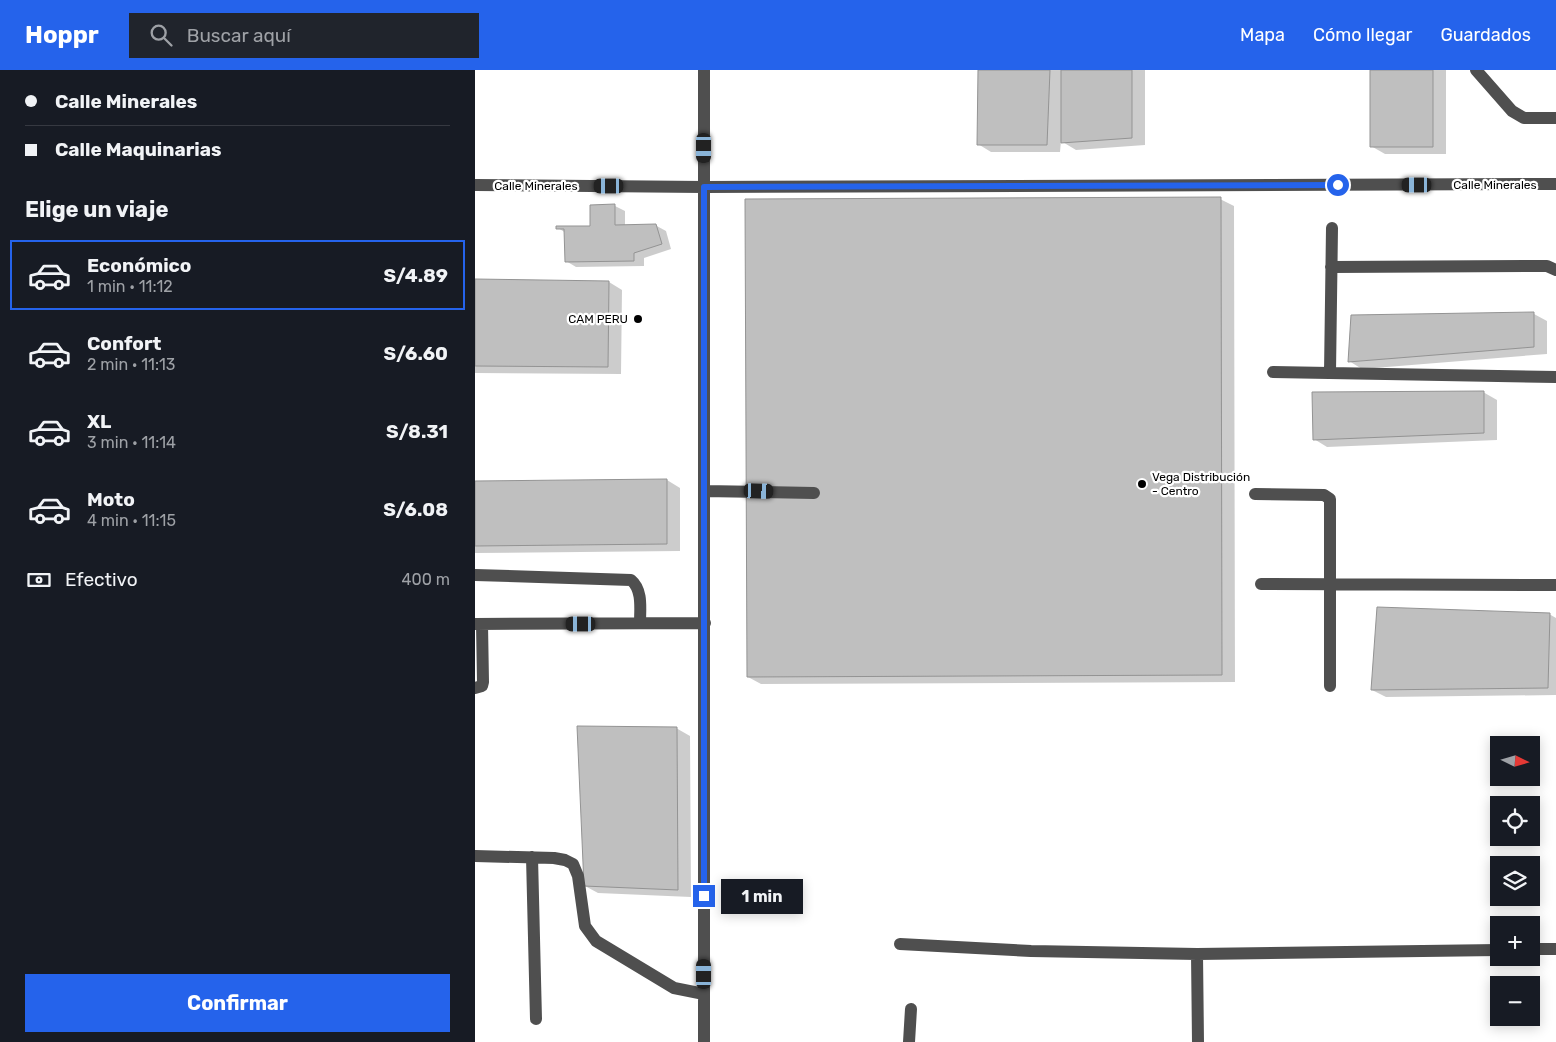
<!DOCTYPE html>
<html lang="es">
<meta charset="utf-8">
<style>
:root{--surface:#171b24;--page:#20242c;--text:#f1f3f6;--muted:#9ea1a6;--line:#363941;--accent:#2563eb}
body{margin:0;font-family:Rubik,sans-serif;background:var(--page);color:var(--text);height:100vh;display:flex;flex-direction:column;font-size:19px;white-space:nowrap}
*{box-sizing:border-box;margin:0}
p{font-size:16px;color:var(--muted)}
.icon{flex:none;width:28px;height:28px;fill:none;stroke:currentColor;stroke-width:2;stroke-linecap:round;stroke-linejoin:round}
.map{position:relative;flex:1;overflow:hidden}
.panel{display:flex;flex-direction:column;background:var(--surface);width:475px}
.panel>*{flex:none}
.top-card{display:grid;align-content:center;height:110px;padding:0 25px;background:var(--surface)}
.needle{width:32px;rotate:95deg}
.controls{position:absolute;left:1015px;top:666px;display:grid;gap:10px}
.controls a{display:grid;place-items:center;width:50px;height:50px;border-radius:0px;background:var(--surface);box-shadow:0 2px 12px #0003;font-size:25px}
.end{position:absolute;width:22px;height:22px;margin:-11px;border:6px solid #2563eb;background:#fff;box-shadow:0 0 0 2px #fff}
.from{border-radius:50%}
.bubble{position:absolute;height:35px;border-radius:0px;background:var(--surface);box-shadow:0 2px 12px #0003;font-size:16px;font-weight:700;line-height:35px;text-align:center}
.car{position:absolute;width:15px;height:30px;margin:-15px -8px;border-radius:6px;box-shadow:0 0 4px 1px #0007;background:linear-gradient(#222 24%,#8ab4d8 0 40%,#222 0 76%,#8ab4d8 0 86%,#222 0)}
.top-card b{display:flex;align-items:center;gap:18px;height:48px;font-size:19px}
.top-card b+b{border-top:1px solid var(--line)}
.top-card i{width:12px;height:12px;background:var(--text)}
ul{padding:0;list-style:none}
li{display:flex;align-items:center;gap:15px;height:70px;margin:0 10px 8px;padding:0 15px;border:2px solid transparent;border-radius:0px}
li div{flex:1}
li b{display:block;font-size:19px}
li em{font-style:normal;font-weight:700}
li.selected{border-color:var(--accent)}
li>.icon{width:45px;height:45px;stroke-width:1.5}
h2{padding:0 25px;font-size:22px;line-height:60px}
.pay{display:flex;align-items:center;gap:12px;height:55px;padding:0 25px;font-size:19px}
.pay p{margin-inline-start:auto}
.button{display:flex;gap:10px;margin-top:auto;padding:10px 25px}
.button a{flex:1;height:58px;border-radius:0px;background:var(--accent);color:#fff;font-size:20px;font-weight:700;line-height:58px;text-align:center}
header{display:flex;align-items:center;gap:30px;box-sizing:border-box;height:70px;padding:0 25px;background:var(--accent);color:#fff}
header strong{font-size:24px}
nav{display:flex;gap:28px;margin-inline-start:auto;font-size:18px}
.search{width:350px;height:45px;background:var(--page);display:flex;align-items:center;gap:12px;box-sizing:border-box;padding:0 18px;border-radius:0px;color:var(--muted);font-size:19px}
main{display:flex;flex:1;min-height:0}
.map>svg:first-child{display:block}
.shadow{fill:#0003}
.building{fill:#bfbfbf;stroke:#939393}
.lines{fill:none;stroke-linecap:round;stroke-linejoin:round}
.minor{stroke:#4f4f4f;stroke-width:12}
.route{stroke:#2563eb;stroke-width:6}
.poi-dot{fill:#000;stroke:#fff;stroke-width:2}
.labels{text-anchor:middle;stroke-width:4.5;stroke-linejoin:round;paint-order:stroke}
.street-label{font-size:12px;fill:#000;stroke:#fff}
.poi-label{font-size:12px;fill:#000;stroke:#fff;text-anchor:end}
</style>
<header>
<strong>Hoppr</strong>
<div class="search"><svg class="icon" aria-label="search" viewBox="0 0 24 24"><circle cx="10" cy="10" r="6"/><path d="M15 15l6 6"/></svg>Buscar aquí</div>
<nav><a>Mapa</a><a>Cómo llegar</a><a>Guardados</a></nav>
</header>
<main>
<section class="panel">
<div class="top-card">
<b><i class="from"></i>Calle Minerales</b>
<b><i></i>Calle Maquinarias</b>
</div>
<h2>Elige un viaje</h2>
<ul>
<li class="selected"><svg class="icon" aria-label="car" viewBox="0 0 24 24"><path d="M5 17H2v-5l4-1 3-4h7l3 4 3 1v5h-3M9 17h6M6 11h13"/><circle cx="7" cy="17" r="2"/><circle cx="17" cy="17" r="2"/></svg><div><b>Económico</b><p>1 min · 11:12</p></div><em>S/4.89</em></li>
<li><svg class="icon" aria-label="car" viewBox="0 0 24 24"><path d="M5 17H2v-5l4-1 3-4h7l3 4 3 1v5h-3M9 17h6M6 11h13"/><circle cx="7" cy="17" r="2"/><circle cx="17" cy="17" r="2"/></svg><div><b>Confort</b><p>2 min · 11:13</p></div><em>S/6.60</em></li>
<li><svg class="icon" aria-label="car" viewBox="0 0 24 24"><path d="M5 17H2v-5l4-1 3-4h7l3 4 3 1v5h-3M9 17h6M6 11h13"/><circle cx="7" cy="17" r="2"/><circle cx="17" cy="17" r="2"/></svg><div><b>XL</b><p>3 min · 11:14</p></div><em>S/8.31</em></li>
<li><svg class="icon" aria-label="car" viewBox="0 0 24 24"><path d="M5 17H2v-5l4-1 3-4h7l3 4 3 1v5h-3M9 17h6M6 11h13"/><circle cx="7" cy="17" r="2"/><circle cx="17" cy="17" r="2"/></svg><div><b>Moto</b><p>4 min · 11:15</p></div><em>S/6.08</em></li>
</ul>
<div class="pay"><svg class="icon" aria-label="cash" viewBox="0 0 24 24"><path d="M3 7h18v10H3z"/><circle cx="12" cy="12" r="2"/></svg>Efectivo<p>400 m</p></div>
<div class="button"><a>Confirmar</a></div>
</section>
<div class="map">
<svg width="1081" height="972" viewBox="0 0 1081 972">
<rect width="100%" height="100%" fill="#fff"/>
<path class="shadow" d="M505,0H670V75L601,80L586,71L585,82H516L503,74Z
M896,0H971V84H910L896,76Z
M745,129L759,136L760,612L286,614L273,607Z
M140,136L150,141V156L180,155L191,161L196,179L169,188V196L101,197L91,191V163L83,158L116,157Z
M0,210L134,212L147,220L146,304L0,303Z
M1059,244L1072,251V284L887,299L874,291Z
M1008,322L1022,330V370L852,377L839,369Z
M192,410L205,418V481L0,483V412Z
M1074,544L1081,548V625L911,627L897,620Z
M201,658L215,666L216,827L123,823L110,816Z"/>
<path class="building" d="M503,0H575L572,75H502Z
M586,0H657V68L586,73Z
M895,0H958V77H895Z
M746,127L747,605L272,607L270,129Z
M140,134V155L181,154L187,174L159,183V191L90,192L89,159H81V156H115V135Z
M0,209L134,211L133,297L0,296Z
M1059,242V277L873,292L876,245Z
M1009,321V363L838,370L837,322Z
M192,409V474L0,476V411Z
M902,537L1075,543L1073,618L896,620Z
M102,656L202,657L203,820L109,816Z"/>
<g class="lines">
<path class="minor" d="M1001,0L1037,41L1049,48H1081
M0,115L229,117L1081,114
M856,197L1072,196L1081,200
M798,302L1081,307
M855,303L857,158
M229,421L339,423
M780,424L849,425L855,429V616
M0,505L156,510C168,520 165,539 165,553
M786,514L1081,515
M0,554L230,553
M0,618L7,616L8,612L7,554
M0,786L79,788L90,790L98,794L103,806L110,856L121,871L199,918L229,924
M57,787L61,949
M425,874L556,881L722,884L1024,880
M1056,879H1081
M722,884L723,972
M229,972V0
M434,972L436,939"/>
</g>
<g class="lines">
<path class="route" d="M229,826V117L863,115"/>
</g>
<g class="poi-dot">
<circle cx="163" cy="249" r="5"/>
<circle cx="667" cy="414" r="5"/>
</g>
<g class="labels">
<g class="street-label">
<text x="1020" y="119">Calle Minerales</text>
<text x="61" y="120">Calle Minerales</text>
</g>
<g class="poi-label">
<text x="153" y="253">CAM PERU</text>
<text x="677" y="411" text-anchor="start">Vega Distribución<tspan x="677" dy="14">- Centro</tspan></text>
</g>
</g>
</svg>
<div class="controls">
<a><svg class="needle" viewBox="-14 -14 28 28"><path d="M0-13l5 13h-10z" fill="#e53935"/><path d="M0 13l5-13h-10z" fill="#9ea1a6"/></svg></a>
<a><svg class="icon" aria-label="locate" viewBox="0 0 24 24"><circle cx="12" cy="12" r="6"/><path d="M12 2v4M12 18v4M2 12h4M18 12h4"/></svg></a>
<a><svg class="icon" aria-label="layers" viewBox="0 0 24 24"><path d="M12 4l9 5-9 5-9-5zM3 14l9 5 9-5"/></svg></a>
<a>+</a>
<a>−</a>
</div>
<i class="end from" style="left:863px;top:115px"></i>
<i class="end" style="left:229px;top:826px"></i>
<div class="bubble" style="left:246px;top:809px;width:82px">1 min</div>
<i class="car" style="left:229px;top:78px;rotate:180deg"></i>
<i class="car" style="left:942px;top:115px;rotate:270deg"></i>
<i class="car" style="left:134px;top:116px;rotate:270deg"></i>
<i class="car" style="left:284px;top:421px;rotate:92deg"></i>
<i class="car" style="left:106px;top:554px;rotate:270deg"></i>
<i class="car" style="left:229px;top:904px;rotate:0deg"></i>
</div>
</main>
